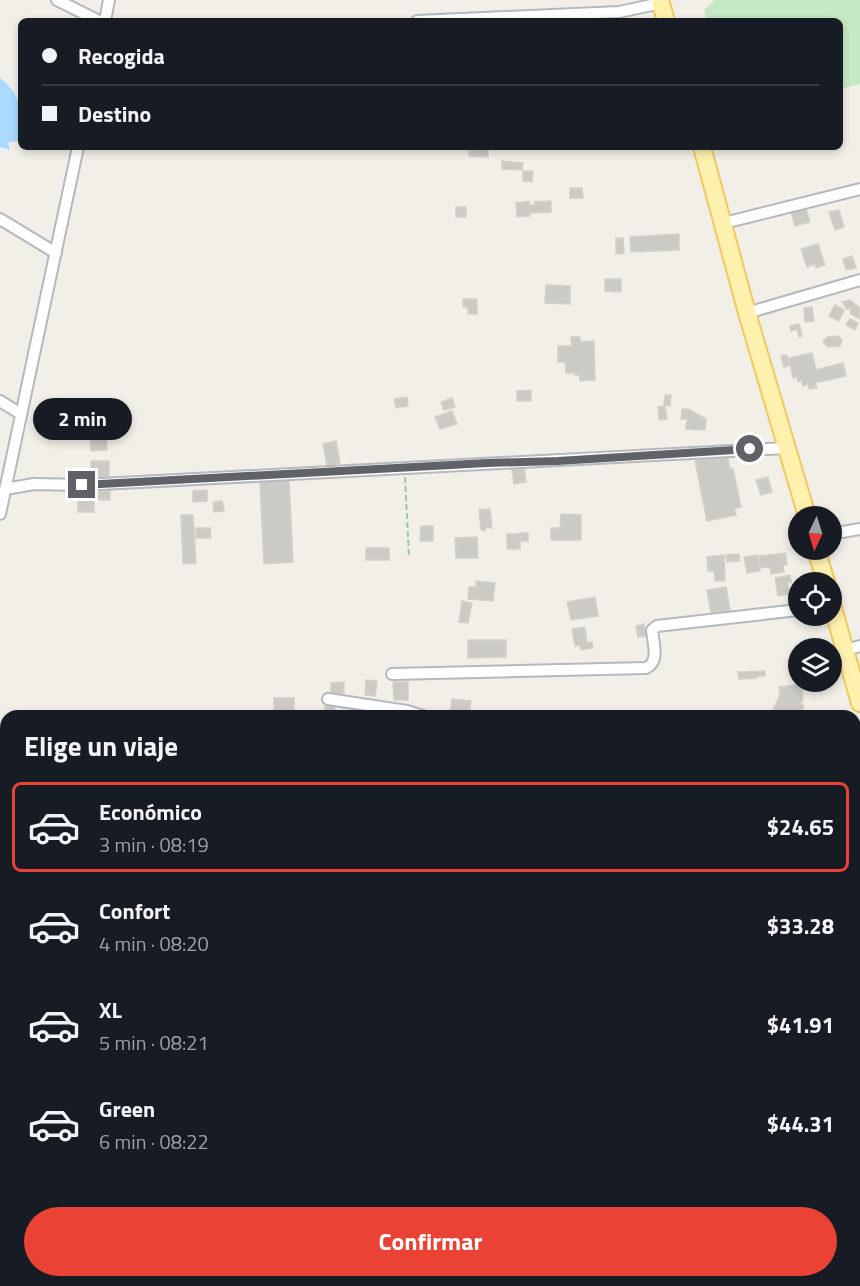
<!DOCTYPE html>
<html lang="es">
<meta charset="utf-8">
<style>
:root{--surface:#171b24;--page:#20242c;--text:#f1f3f6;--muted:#9ea1a6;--line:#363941;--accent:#ea4335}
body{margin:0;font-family:"Titillium Web",sans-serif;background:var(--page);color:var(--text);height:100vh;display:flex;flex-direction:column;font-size:22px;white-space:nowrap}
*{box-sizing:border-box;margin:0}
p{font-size:20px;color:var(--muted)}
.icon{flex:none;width:33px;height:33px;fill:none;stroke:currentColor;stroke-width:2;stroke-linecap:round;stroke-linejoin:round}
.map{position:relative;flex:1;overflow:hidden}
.side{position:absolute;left:0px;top:710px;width:861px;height:578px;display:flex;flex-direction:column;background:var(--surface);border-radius:18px 18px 0 0;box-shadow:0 3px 9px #0003}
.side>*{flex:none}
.top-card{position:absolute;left:18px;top:18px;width:825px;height:132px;border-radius:9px;box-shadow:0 3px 9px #0003;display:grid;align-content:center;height:132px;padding:0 24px;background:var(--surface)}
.needle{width:39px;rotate:184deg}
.buttons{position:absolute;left:788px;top:506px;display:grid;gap:12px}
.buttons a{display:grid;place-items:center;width:54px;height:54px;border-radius:50%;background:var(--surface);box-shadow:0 3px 9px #0003;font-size:30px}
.end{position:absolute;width:27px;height:27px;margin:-14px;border:8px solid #5f6368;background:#fff;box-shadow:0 0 0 3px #fff}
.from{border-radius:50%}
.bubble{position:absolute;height:42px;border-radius:21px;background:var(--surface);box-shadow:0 3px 9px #0003;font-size:20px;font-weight:700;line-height:42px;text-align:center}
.top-card b{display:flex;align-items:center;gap:21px;height:57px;font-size:22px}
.top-card b+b{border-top:2px solid var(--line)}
.top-card i{width:15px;height:15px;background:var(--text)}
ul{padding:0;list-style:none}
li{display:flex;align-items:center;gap:18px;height:90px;margin:0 12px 9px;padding:0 12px;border:3px solid transparent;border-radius:9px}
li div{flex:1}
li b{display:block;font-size:22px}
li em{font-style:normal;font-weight:700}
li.selected{border-color:var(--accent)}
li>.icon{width:54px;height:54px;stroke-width:1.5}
h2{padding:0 24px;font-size:27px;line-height:72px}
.primary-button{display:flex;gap:12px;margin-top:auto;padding:12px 24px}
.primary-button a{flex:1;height:69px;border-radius:36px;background:var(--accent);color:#fff;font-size:24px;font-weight:700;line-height:69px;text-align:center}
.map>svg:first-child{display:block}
.green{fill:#c5e8c5}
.water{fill:#aadaff}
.building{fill:#cccac5;stroke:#d6d1c6;stroke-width:1.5}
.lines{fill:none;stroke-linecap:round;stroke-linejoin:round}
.street-casing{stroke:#b5b8bc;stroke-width:14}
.primary-casing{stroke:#f2c960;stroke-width:20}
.path{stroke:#9cc7a9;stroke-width:2;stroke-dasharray:6 3;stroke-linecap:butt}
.street{stroke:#fff;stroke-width:10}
.primary{stroke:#fff2af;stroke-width:16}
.route{stroke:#5f6368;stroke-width:8}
</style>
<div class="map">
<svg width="860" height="1286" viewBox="0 0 860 1286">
<rect width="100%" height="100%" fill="#f1efe8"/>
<path class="green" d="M715,0H860V84L840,89V21H707L704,10Z"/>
<path class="water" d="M0,78C14,88 27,110 19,127L21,129V140L8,143L10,150L0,147Z"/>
<path class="building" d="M475,147H488V157L469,156V151H475Z
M502,161L523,163L522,170L502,169Z
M523,171H533L532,182L523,181Z
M570,188H582L583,198H570Z
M529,201L530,216L517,217L516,203Z
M551,201V212L530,213V205H535L534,202Z
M456,207H466V217H456Z
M806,208L810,222L795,226L791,212Z
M839,210L844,227L835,230L829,212Z
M679,234V250L631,252L630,237Z
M616,238H623L624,253L616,254Z
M818,244L825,265L816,268L815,264L807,267L801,249Z
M852,256L856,268L846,270L843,259Z
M605,279H621V292L605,291Z
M546,285L570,286V304L545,303Z
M463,299H477V314H468V307H463Z
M850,300L860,308L859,319L851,314L850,308L847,309L842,302Z
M835,305L844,310L839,321L829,316Z
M812,307L814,321L805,322L804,308Z
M850,319L858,323L855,330L846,325Z
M799,324L802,336L799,337L797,329L791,331L790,326Z
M838,336L842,340L840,346L828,347L823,342L827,337Z
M571,337H580V342L594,341L595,380L580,381L579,375H575V373H566L565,362H558V346H572Z
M812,353L816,370L843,363L846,376L815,383L817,388L809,389L808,384L803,386L802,380L798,382L797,377L793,378L789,358Z
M787,355L790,365L784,367L781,356Z
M531,390V401H517V391Z
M665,395H671L670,406L664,405Z
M407,397L408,406L396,408L394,399Z
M452,398L455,407L444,410L441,402Z
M665,406L667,419L659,420L658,407Z
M682,409H688L706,419L705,430L686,429L687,419H681Z
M452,411L457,424L440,429L435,417Z
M106,421L107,450L91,451L89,422Z
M336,441L340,463L327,466L323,444Z
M727,455L730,469H733L741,507L734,509L736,515L707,521L695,461Z
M91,461H109V477H91Z
M524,468L526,482L514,484L512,470Z
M768,477L772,492L761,495L756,480Z
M289,481L293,562L264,564L260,482Z
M207,490V501L193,502V491Z
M97,491H110V500H97Z
M78,493H94V512H78Z
M222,501L224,511L214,512L213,502Z
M490,509L492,528L486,527L485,531L481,530L479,510Z
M561,514L581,515V540H551V528H560Z
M181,515H193L196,563L183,564Z
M421,526H433V541H420Z
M196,528H210L211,538H196Z
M520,533H528V541H521Z
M507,534H520V549H507Z
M477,537L478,558H456L455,538Z
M366,548H389V560H366Z
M786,553L787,565H783L784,572L771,574L770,567L760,568L759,556Z
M739,554L740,561L727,562L726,555Z
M724,555L725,581H715L714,571H708L707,557Z
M757,555L760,571L747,573L744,557Z
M790,575L791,582H787L790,594L778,596L775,578Z
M476,581L495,583L493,601L468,599L469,587H476Z
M726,587L730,610L711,613L707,590Z
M595,597L598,616L571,620L567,602Z
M462,601L472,603L468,623L459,622Z
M644,624L646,636L638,637L636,626Z
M585,627L587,643L592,642L593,648L581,650L580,645L575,646L572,629Z
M468,640H506V657L468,658Z
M765,671V676H757V678L739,679L738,672Z
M366,680L377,681L375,696L365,695Z
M344,682V694H331V683Z
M393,682H408V700H394Z
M802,684L803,701L800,703L804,706L799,716H770L780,695L779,687Z
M274,698H294V716H274Z
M452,699L471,701L469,716H450Z
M325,706H335V716H323L325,713Z
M855,1006L860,1007V1039L855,1037Z"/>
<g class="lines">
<defs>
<path id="street" d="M57,0L99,21
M105,21L109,0
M417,21L619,12L661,3
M0,219L56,253
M724,223L860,189
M747,313L860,280
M0,401L21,414
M5,489L34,484L82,485L787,448
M0,514L78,147
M831,534L860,529
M845,650L860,646
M392,674L646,668C660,662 653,643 652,630L657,626L798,610
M328,699L407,711L423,716
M855,756H860
M0,1123L6,1124
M233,1286V1281
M310,1286L311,1281
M373,1286L374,1281"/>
<path id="primary" d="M660,0L666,21
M702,147L747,313L807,516
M816,549L826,582
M831,601L860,703
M855,938L860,920
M840,1281L842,1286"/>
</defs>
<use href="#street" class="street-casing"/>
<use href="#primary" class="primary-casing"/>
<path class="path" d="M405,477L409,557"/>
<use href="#street" class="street"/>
<use href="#primary" class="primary"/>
</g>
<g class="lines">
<path class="route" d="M82,485L487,463L558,461L750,449"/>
</g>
</svg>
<div class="buttons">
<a><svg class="needle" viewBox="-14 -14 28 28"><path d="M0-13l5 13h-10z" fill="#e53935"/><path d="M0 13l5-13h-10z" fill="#9ea1a6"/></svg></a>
<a><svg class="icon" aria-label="locate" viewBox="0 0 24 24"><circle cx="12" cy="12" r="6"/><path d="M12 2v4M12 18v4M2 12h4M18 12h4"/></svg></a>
<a><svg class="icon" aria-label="layers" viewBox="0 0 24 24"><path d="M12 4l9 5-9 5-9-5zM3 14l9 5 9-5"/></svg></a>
</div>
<i class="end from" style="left:750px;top:449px"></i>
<i class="end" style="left:82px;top:485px"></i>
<div class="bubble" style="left:33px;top:398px;width:99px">2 min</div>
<div class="top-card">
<b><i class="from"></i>Recogida</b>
<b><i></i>Destino</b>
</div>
<section class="side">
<h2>Elige un viaje</h2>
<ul>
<li class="selected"><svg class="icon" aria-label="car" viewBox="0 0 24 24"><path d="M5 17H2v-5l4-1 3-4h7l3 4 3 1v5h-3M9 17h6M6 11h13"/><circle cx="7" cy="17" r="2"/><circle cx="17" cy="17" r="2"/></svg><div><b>Económico</b><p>3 min · 08:19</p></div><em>$24.65</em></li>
<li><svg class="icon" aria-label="car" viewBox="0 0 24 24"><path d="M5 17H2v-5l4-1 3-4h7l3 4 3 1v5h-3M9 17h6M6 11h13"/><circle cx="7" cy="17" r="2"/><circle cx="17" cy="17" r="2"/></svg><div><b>Confort</b><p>4 min · 08:20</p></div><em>$33.28</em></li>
<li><svg class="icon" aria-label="car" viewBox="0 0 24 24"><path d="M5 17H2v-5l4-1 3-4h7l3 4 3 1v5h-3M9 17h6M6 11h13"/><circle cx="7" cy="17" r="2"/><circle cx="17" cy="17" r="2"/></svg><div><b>XL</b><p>5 min · 08:21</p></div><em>$41.91</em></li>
<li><svg class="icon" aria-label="car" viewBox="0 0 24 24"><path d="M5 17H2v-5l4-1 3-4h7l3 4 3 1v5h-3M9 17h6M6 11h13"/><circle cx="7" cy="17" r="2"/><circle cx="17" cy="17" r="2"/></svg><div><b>Green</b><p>6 min · 08:22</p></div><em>$44.31</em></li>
</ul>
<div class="primary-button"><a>Confirmar</a></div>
</section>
</div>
